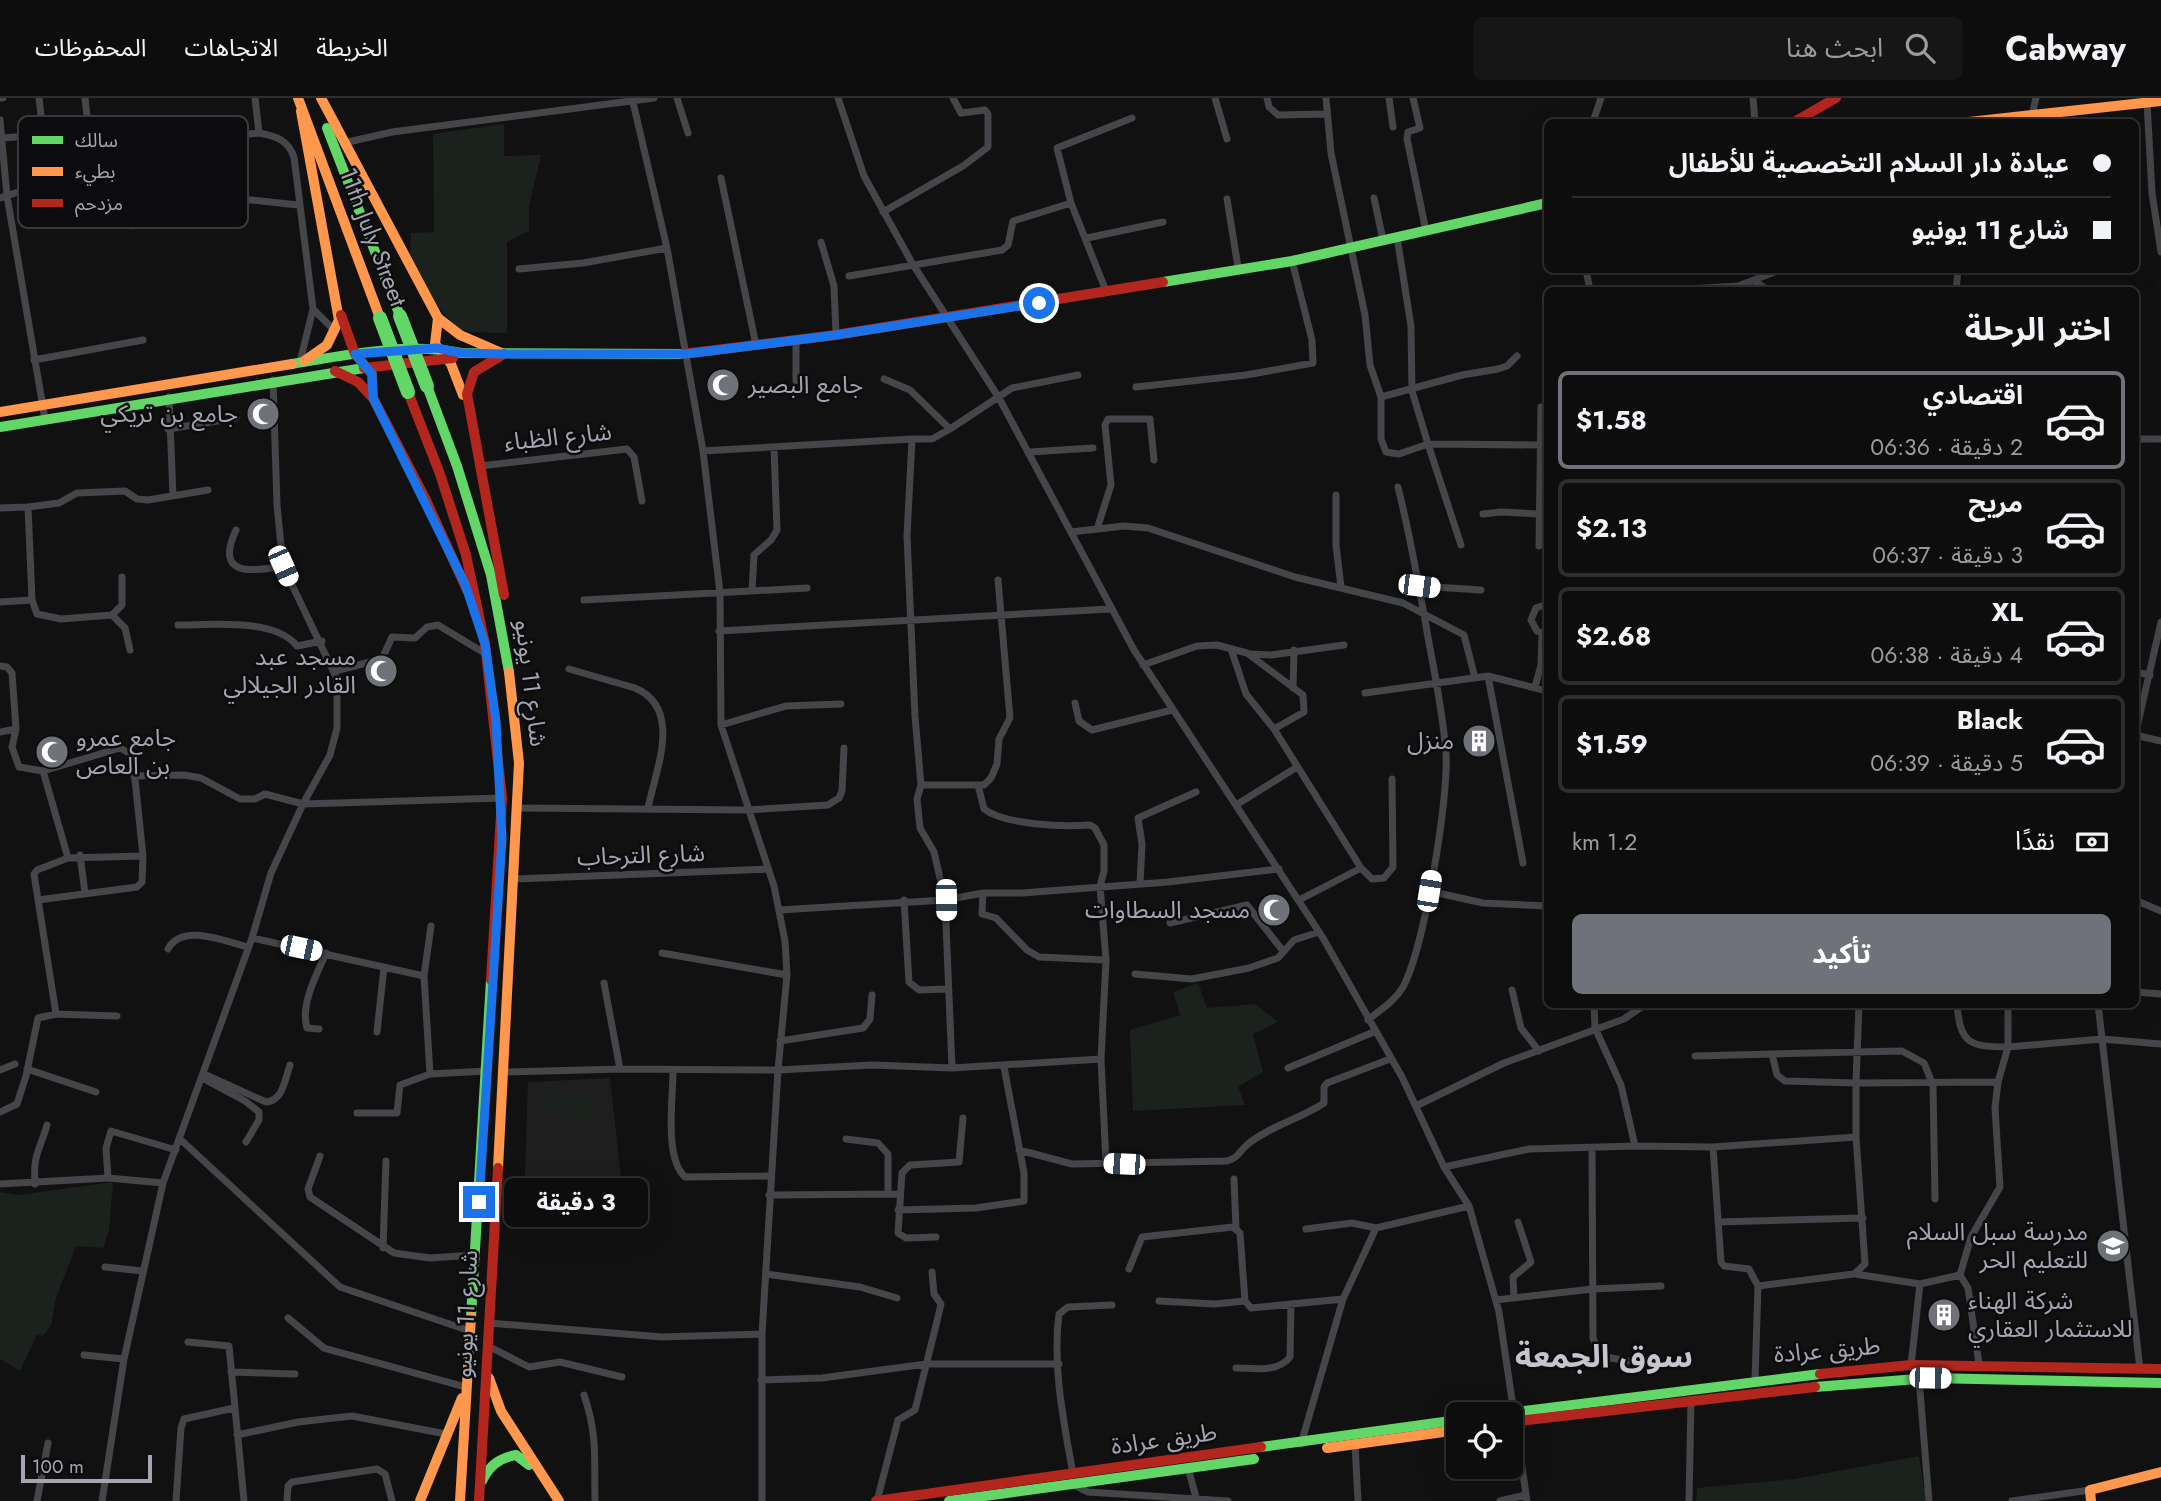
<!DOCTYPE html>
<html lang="ar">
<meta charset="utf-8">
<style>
:root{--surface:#0d0d0d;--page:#161616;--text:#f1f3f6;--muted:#9a9c9d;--line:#2d2d2e;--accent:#707279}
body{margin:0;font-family:Jost,"Noto Sans Arabic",sans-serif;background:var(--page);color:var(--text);direction:rtl;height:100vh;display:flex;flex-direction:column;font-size:26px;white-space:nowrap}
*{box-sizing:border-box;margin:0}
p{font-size:23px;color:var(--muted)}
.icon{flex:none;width:38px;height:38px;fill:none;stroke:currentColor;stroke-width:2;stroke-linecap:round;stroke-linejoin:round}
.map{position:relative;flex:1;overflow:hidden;direction:ltr}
.side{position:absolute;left:1544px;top:189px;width:595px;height:721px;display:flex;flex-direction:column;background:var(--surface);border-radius:10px;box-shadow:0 7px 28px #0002,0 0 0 2px var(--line);direction:rtl}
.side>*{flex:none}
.banner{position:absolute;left:1544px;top:21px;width:595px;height:154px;border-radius:10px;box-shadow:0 7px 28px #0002,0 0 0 2px var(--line);direction:rtl;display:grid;align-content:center;height:154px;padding:0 28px;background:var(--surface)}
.buttons{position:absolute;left:1446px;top:1304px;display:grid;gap:14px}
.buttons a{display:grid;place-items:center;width:77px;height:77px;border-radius:10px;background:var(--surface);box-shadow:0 7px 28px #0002,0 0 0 2px var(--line);font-size:35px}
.scale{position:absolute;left:21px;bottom:18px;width:131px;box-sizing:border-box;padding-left:7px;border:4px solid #a3a6b1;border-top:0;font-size:19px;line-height:24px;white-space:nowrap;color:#a3a6b1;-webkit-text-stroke:5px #0c0b0d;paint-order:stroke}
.end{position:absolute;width:32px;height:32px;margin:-16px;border:9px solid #1a73e8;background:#fff;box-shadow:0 0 0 4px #fff}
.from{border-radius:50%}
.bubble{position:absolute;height:49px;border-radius:10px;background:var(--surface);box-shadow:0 7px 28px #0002,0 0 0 2px var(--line);font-size:23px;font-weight:700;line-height:49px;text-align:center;direction:rtl}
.car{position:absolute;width:21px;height:42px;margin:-21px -10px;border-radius:9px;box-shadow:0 0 5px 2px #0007;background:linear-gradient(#fff 24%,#345 0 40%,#fff 0 76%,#345 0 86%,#fff 0)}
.banner b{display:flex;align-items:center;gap:24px;height:66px;font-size:26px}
.banner b+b{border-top:2px solid var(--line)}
.banner i{width:18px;height:18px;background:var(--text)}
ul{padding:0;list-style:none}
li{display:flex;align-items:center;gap:21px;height:98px;margin:0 14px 10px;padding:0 14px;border:4px solid var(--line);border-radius:10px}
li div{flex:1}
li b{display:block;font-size:26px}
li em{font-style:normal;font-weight:700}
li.on{border-color:var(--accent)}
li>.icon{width:63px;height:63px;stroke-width:1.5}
h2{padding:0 28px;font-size:32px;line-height:84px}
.pay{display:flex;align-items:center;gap:18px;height:77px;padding:0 28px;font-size:26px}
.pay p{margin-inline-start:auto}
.button{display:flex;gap:14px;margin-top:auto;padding:14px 28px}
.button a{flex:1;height:80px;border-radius:10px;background:var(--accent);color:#fff;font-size:28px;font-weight:700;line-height:80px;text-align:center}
header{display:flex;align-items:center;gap:42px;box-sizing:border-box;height:98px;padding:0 35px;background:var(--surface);border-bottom:2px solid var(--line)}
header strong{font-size:33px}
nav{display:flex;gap:38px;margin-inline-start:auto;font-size:24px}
.search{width:490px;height:63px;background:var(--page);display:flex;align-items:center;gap:18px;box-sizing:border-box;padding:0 24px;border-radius:10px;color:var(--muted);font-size:26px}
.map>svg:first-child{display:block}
.built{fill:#1e1e1f}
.green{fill:#1b211c}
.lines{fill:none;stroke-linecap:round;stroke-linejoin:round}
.street{stroke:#45464a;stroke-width:7}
.fast{stroke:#63d668;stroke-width:10}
.slow{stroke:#ff974d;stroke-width:10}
.jam{stroke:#b3261e;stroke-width:10}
.fast-bridge{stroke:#63d668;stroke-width:14}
.route{stroke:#1a73e8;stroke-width:9}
.labels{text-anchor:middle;stroke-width:5;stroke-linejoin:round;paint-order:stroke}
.street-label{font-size:24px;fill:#a3a6b1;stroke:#0c0b0d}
.poi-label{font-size:24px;fill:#a3a6b1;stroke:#0c0b0d;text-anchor:end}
.district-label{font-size:32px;font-weight:bold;fill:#c4c5cd;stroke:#0c0b0d}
.key{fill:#0c0b0d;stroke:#393a3e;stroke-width:2}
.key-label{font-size:19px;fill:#a3a6b1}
</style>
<header>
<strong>Cabway</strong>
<div class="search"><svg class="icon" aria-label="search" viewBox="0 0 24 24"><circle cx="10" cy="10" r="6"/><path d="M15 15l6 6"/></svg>ابحث هنا</div>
<nav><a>الخريطة</a><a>الاتجاهات</a><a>المحفوظات</a></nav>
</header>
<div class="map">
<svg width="2161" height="1403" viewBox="0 0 2161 1403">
<rect width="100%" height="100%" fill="#111"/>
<path class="built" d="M610,980L623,1098L524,1106L528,984Z"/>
<path class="green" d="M504,26V58L541,57L529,108V133L507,144V235L472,234L457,230L437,207L410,156L411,135L434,134L433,36Z
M1198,885L1207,910L1255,906L1278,924L1253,936L1263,974L1238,989L1245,1007L1133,1013L1130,932L1180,917L1173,894Z
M544,992L593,997L591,1021L541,1016Z
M113,1084L109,1133L103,1150L76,1148L56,1200L51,1228L43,1238L37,1236L20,1273L0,1261V1094L18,1097Z
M1919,1358L1926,1403H1696L1697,1390L1794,1381Z"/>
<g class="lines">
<path class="street" d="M0,0H3
M39,0L49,84
M85,0L93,72
M255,0L259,35C276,38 288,42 294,59L313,211L335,233
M632,0L667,150L703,353L720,495L721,627L774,788L785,843L787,877L778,972L762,1236V1403
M677,0L688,35
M838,0L864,78L912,165L999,300L1134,552L1323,840L1402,979L1444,1069L1469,1108L1499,1214L1527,1403
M1215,0L1227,41
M1267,0L1269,9L1278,17L1327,16
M1326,0L1331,55L1365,217L1370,267L1381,299V341L1386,354L1399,356L1428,346L1412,293L1411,228L1397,139
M1389,0L1393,29
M1413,0L1420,30L1408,34L1407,41L1426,133
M1753,0L1755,24
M2147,4L2152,95L2161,154
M2032,17L2036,0
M0,22L7,98L45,321
M1593,24L1601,0
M2,40L43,37
M344,45L392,34L654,0
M116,62L133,128
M721,80L756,247
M223,99L298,107
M0,100L176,44L259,35
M1374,100L1383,142
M1227,101L1238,169
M883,114L963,68L988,49V16L985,12L961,15L953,0
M1087,140L1163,124
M821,144L834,188L836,237
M519,171L583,165L667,150
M1586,172L1590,192
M849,178L1002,152L1008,147L1013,123L1071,105
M1754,183L1768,192
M1671,192L1738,188L1780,172
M1956,192L1958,172
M1106,193L1071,105L1057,50L1132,20
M34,262L143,242
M300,264L313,211
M884,281L910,292L950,331
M796,283V242
M1136,289L1246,277L1313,265L1312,242L1292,163
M169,299L173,398
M1381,299L1462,277L1498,271L1507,268L1517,258
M168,331L236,320
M2135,341H2161
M703,353L912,341
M1030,354L1093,350
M480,368L627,351L634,359L642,403
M1336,397V447L1341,489
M28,409L59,405L77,395L125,393L137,401L148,402L208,392
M0,410L28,409L32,502L37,516L61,521L112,517L125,530L130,552
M1483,416L1501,414L1539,416
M1097,431L1111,387L1105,327L1108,321H1150L1154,362
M236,432C214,479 252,474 283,468
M1071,434L1124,428L1148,430L1295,479L1403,505L1464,537L1475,580
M1461,447L1428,346L1540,347
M1539,448L1541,309
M1419,488L1481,492
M752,493L754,457L771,442L777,432L774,350
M584,502L807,490
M0,504L32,502
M1547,506L1536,510L1531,522L1537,533L1547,537
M112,517L122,507V479
M178,527C212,527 275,520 297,548L322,543
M719,533L1110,511
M1231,551L1246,596L1274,631L1361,770L1372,781L1384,780L1393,769L1392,681
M1251,556L1271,557L1344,547
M1143,567L1197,548L1217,547L1247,555L1303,597L1304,614L1274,631
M0,568L7,569L12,575L16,631
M569,571L635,590C683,610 656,671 648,710
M335,573L382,561L392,539L415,540L427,529L438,527L486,556
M2135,574L2150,577
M1488,578L1523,765
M1535,589L1541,567L1542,536
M1293,590L1294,552
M1365,595L1488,578L1547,593
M1075,605L1079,623L1092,632L1172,612
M721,627L786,608L841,606
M0,634L16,631L12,649L19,669L43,673L68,760L37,772L34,776L56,916
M2135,637L2161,643
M2135,638L2161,524
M43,673L120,650L129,655L133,662L143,758L68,760
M134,678L184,677L201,680L240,701H255L265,696L303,706L502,700
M921,687H978L984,711C1005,727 1064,729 1090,727L1095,730L1104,747V773L1100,788L1106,862L1101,961L1106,1065
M978,687H984L991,680L997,666L999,641L1010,620L998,482
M1236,707L1297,669
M519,710L747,712L828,707L839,700L842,693L844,650
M80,757L85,795
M515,781L768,771
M1140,786L1142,746L1138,720L1196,694
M1429,793L1483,805L1547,808
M983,795L982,816L996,820L1027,852L1039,859L1106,862
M38,802L137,789L142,784L143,758
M904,802L909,884L919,892L947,891
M1299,802L1361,770
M2135,802L2161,813
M779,812L945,802L983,795H1022L1168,784L1279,771
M1170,825L1247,807L1283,853
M252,840L424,878L431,828
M168,851C182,824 226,844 248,849
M662,855L787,877
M1135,876L1192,881L1249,870L1278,860L1294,842L1319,834
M424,878L430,976
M604,885L620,971
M1512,892L1521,930L1539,953
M2135,894L2161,896
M1594,906L1595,930L1621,987L1635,1048
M1859,906L1856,985L1998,984L2008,949L2102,941L2161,946
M1957,906C1960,946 1970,949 2008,949V906
M2098,906L2140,1271
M1368,922C1380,912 1395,903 1403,889C1424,851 1449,700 1446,655C1443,618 1436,581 1429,545C1420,493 1411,441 1398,389
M319,931L307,930C300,906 317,876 326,855
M377,934L384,869
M780,943L863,930L870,921L872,897
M1772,956L1902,953L1924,965L1933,987L1935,1101
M1695,958L1772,956L1777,977L1785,983L1856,985V1039L1865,1166L1854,1176L1758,1188
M952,970L945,802L934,754L920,730L917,701L921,687L915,618L907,438L912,341H932L950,331L1012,290L1078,277
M1288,970L1376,933
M27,971L96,994
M0,972L15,966
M673,973C673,1001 664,1060 685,1079L771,1078
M504,974L620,971L778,972L872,967L952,970L1101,961
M204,976L266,1004C283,1003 285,981 290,967
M202,980L245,1003L259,1014V1022L246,1044
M1416,1008L1504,965L1624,921L1646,906
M0,1014L17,1006L26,978L38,920L56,916L117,918
M357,1015H397L400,987L430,976L487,973
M180,1041L340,1189L470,1233
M846,1041L878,1045L888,1056V1095
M1713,1049L1721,1164L1724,1168L1749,1171L1758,1188L1755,1282
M1592,1051L1593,1240L1600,1258L1628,1263
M1019,1052L1072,1066L1227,1063C1239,1060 1239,1053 1248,1046C1270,1028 1300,1021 1324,1005V989L1327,985L1390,961
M320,1058L308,1091L310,1099L394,1155L430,1160L475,1157
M1444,1069L1529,1051L1635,1048L1713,1049L1856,1039
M108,1080L106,1050L111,1033L176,1052
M1234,1081L1236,1130
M0,1086L108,1080L163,1085
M35,1086C33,1055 39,1055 47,1027
M769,1097L900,1096
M898,1112L976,1110L1024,1103V1075L1004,969
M1718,1124L1863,1120
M1306,1131L1352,1125L1376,1130
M936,1139L906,1140L898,1135L902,1075L910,1067L959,1064L963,1020
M383,1150L386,1063
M105,1169L143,1173
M1129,1171L1142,1139L1233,1129L1240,1135L1245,1203
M766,1176L860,1189L897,1200
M1855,1176L1920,1186
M1960,1177L1968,1190L1979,1266
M1514,1200L1513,1179L1531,1164L1518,1124
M1496,1202L1593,1191L1661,1188
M1159,1203L1215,1206L1245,1203L1251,1210L1343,1201
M288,1220L324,1250L466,1289
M488,1225L662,1239L762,1236
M188,1244L229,1248L244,1403
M488,1248L529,1269L560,1264L622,1279
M84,1257L124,1261
M1911,1267L1920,1186L1960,1177L1971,1139L2000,1089L1995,1010L1998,984
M1236,1270C1254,1270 1278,1275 1290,1259L1291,1206
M231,1274L295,1276
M1919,1281L1929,1403
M761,1282L822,1280L926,1266H1059
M584,1297C598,1338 594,1361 595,1403
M237,1337L298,1324L352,1318L446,1336
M1301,1346L1343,1201L1376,1130L1469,1108
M1355,1346L1358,1403
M1188,1370L1197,1403
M1073,1376C1064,1325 1052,1268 1059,1216L1068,1209L1112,1207
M1074,1387L1088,1394L1228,1403
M37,1403L48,1345
M102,1403L124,1261L163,1085L252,840L271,775L303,706L330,657L337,630V581L283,468L277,407L273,282
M176,1403L181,1330L184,1321L234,1310
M287,1403L288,1388L292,1384L377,1371L385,1376L392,1403
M877,1403L898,1322L915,1312L938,1219L941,1206L934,1196L932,1174
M1500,1403L1525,1397
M1689,1403L1691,1303
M2012,1403L2090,1392"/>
<path class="fast" d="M327,30L400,218
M1163,184L1292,163L1547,105
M292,266C346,257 407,244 461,255L683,256
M427,288L457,368L491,477L509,574
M0,329L364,270
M471,1219L491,882
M1815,1289L1930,1280L2161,1285
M1500,1316L1820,1276
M1261,1349L1458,1322
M482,1383C489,1368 499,1360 516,1357L529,1367
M949,1403L1254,1361"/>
<path class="slow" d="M298,0L380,220
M321,0L438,220L460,237L504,256
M301,13L339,222L327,247L304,263
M1969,24L2161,3
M438,220L435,246L451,266L463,297
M0,314L292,266
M498,1070L519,665L509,574
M489,1280L501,1313L559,1403
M1327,1350L1458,1332
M420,1403L462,1300
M460,1403L471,1219
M2091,1403L2090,1392L2161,1374"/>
<path class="jam" d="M1794,24L1836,0
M341,217L355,256L372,276L373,300
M504,256L474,274L467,296L504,497
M683,256L836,237L1163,184
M364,270L453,260
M335,273L358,284L373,300L425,400L467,492
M408,294L440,376L466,457L485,546L502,700L491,882
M1820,1276L1911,1267L2161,1271
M1510,1324L1815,1289
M479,1403L498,1070
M876,1403L1261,1349"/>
<path class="fast-bridge" d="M400,218L427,288
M380,220L408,294"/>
</g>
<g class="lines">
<path class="route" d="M479,1104L502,741L496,623L485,546L465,486L373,300L372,276L355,256L437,250L461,255L504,256H686L836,237L1039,205"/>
</g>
<defs>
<symbol id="mosque-disc" viewBox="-11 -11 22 22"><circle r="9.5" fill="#707279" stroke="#0c0b0d"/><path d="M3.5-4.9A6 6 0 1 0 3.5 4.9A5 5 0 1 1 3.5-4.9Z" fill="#fff"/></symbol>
<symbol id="building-disc" viewBox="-11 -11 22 22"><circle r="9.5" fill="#707279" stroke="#0c0b0d"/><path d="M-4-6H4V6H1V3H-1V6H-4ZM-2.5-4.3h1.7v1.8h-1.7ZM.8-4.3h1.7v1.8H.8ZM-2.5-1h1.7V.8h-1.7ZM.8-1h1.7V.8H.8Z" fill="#fff"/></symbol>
<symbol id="school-disc" viewBox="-11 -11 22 22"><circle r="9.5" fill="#707279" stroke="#0c0b0d"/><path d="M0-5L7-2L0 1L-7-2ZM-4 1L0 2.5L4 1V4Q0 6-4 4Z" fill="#fff"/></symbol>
</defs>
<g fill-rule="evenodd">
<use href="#mosque-disc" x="704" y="268" width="38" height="38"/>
<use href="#mosque-disc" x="244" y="297" width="38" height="38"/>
<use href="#mosque-disc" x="362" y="554" width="38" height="38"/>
<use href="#building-disc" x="1460" y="624" width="38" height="38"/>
<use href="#mosque-disc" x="33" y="635" width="38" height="38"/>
<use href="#mosque-disc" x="1255" y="793" width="38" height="38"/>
<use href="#school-disc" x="2094" y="1129" width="38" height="38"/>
<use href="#building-disc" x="1925" y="1198" width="38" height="38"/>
</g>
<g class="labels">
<g class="street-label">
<text transform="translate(373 139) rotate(69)" y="8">11th July Street</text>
<text transform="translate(558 339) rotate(-6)" y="8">شارع الظباء</text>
<text transform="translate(531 585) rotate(83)" y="8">شارع 11 يونيو</text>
<text transform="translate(641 757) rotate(-2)" y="8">شارع الترحاب</text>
<text transform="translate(466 1216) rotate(-87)" y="8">شارع 11 يونيو</text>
<text transform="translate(1827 1252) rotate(-5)" y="8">طريق عرادة</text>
<text transform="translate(1164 1341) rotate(-8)" y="8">طريق عرادة</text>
</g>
<g class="poi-label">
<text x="748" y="295" text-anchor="start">جامع البصير</text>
<text x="238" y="324">جامع بن تريكي</text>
<text x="356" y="567">مسجد عبد<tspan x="356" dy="28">القادر الجيلالي</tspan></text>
<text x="76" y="648" text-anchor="start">جامع عمرو<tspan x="76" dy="28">بن العاص</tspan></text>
<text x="1454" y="651">منزل</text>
<text x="1250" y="820">مسجد السطاوات</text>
<text x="2088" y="1142">مدرسة سبل السلام<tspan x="2088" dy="28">للتعليم الحر</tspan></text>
<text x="1968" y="1211" text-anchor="start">شركة الهناء<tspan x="1968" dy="28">للاستثمار العقاري</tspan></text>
</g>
<g class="district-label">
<text x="1604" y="1269">سوق الجمعة</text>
</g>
</g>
<rect x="18" y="18" width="230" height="112" rx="10" class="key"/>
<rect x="32" y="38" width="31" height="8" fill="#63d668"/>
<rect x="32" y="69" width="31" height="9" fill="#ff974d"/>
<rect x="32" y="101" width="31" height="8" fill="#b3261e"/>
<g class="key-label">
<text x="75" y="49">سالك</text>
<text x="75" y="80">بطيء</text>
<text x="75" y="112">مزدحم</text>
</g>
</svg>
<div class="buttons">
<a><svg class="icon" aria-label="locate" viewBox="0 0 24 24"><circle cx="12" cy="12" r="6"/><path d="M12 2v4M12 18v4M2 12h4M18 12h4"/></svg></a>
</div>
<div class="scale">100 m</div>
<i class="end from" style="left:1039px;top:205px"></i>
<i class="end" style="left:479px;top:1104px"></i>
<div class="bubble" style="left:504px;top:1080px;width:144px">3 دقيقة</div>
<i class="car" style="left:283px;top:468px;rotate:156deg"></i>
<i class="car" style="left:1419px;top:488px;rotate:97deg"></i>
<i class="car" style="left:1429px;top:793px;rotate:9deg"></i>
<i class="car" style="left:946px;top:802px;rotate:179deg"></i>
<i class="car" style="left:301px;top:850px;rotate:102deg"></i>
<i class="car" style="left:1124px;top:1066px;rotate:272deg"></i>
<i class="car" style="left:1930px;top:1280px;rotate:91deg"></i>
<div class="banner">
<b><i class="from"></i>عيادة دار السلام التخصصية للأطفال</b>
<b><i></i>شارع 11 يونيو</b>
</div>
<section class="side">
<h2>اختر الرحلة</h2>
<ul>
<li class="on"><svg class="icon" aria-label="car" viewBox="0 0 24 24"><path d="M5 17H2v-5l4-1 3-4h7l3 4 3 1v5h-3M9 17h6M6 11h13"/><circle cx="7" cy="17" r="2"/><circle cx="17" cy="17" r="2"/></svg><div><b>اقتصادي</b><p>2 دقيقة · 06:36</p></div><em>$1.58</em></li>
<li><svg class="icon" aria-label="car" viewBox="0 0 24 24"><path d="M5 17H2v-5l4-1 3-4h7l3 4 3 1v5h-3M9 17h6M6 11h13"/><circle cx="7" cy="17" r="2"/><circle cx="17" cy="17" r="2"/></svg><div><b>مريح</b><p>3 دقيقة · 06:37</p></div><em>$2.13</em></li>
<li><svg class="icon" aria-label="car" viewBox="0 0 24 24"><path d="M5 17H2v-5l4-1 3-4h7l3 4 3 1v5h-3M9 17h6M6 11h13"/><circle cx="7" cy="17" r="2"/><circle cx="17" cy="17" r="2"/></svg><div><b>XL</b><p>4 دقيقة · 06:38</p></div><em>$2.68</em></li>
<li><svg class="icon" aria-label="car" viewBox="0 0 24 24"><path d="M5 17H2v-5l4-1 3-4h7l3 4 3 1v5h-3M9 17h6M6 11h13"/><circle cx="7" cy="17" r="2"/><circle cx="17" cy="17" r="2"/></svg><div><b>Black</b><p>5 دقيقة · 06:39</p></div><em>$1.59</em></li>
</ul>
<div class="pay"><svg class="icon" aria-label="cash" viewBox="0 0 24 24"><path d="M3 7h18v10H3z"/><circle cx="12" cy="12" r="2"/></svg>نقدًا<p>1.2 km</p></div>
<div class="button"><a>تأكيد</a></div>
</section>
</div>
